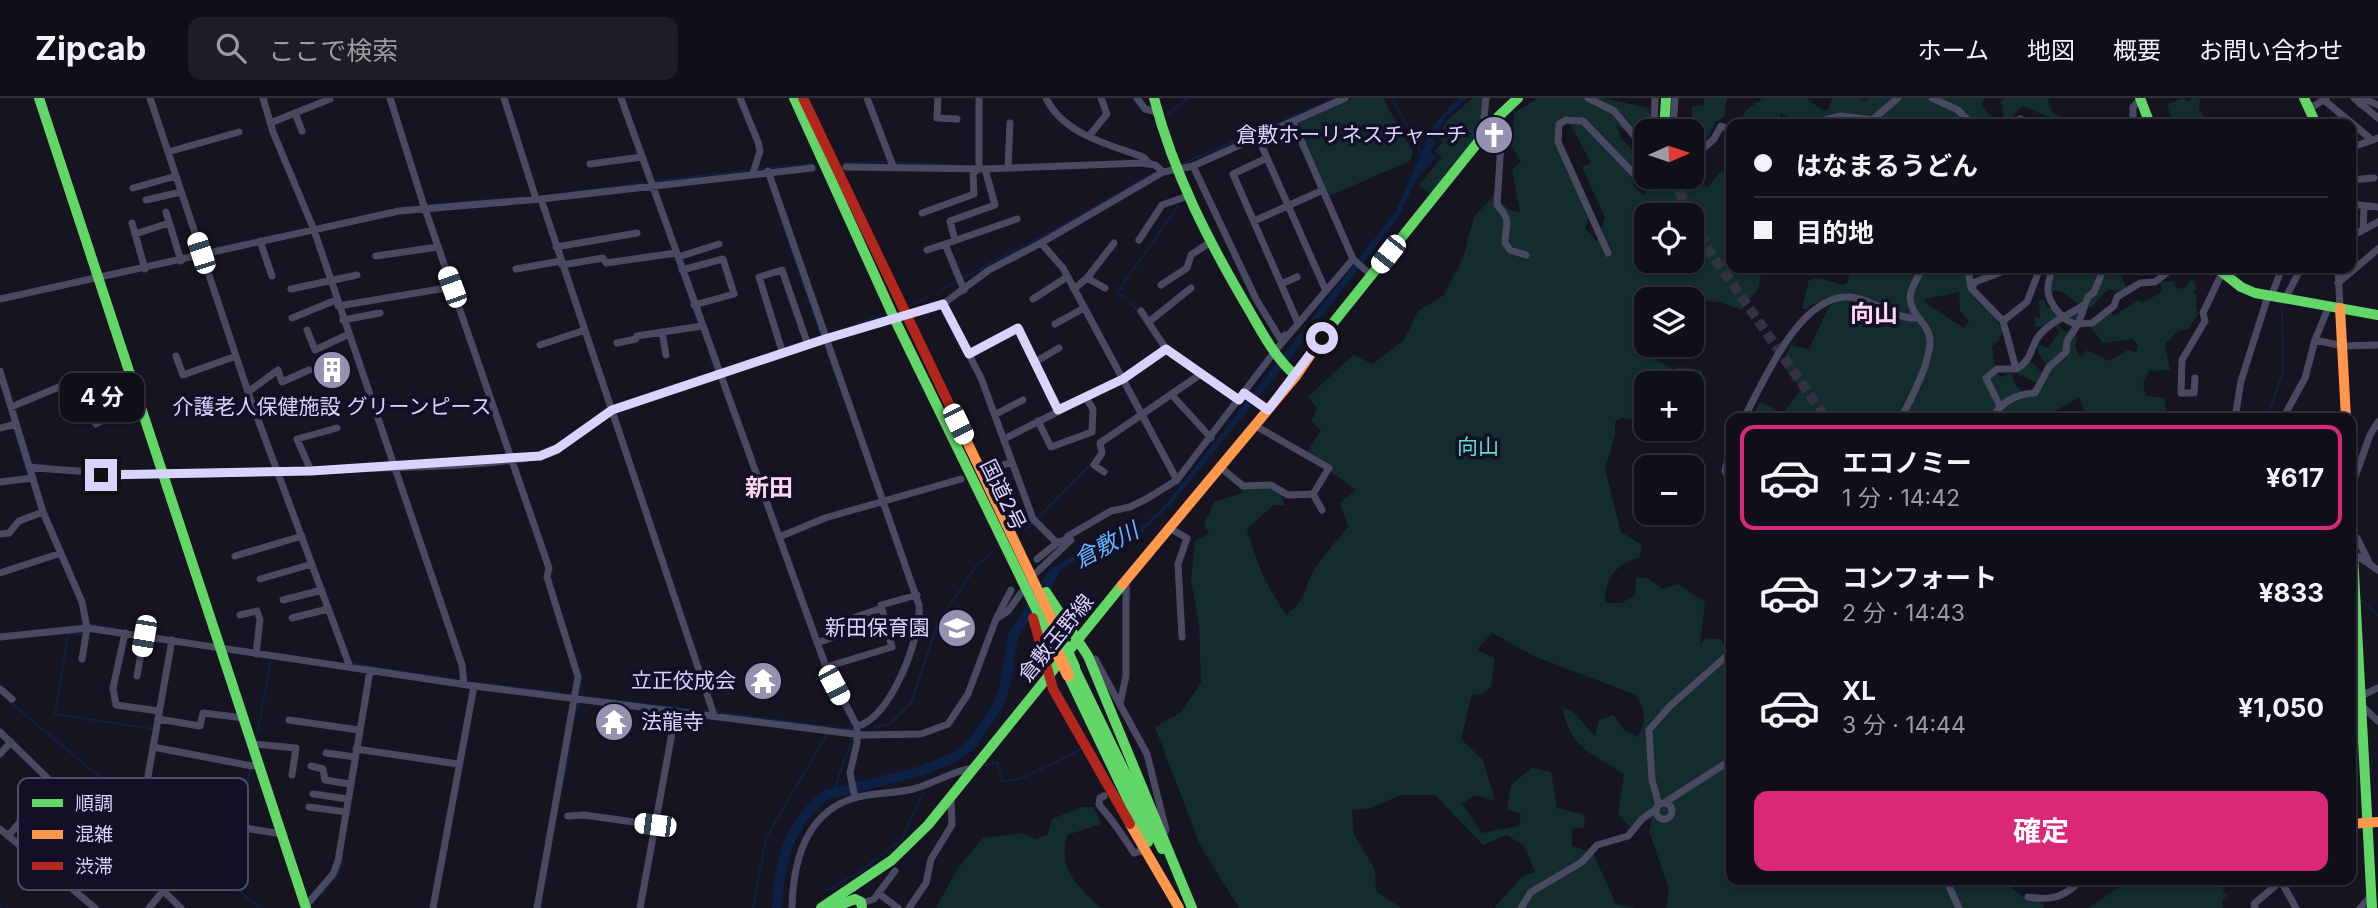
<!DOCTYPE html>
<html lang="ja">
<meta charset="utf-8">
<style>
:root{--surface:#100f19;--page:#1e1d26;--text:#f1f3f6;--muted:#9c9ca2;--line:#302f38;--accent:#db2777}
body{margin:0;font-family:Inter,"Noto Sans JP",sans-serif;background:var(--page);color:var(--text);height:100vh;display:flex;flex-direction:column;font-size:26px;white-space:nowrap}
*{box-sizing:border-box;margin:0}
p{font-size:23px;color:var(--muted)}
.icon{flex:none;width:38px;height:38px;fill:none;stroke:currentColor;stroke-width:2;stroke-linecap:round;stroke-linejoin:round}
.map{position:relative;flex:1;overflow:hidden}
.panel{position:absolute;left:1726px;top:315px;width:630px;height:472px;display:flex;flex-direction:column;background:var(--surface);border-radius:14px;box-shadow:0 2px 5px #0004,0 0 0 2px var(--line)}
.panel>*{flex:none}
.hud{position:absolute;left:1726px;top:21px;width:630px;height:154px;border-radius:14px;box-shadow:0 2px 5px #0004,0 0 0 2px var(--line);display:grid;align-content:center;height:154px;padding:0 28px;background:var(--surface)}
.needle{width:46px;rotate:87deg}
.tools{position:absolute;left:1634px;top:21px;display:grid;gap:14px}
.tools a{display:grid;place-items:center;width:70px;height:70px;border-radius:14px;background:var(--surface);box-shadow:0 2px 5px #0004,0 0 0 2px var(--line);font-size:35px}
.end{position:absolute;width:32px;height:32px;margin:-16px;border:9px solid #d9d4ff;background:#111;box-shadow:0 0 0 4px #111}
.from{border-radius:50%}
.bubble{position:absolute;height:49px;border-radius:14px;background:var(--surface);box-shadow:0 2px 5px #0004,0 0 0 2px var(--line);font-size:23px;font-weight:700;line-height:49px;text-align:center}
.car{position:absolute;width:21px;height:42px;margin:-21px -10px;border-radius:9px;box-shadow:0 0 5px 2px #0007;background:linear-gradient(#fff 24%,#345 0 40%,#fff 0 76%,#345 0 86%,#fff 0)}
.hud b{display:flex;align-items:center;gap:24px;height:66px;font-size:26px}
.hud b+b{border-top:2px solid var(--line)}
.hud i{width:18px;height:18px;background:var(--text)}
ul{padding:12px 0 0;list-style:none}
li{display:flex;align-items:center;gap:21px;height:105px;margin:0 14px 10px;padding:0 14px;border:4px solid transparent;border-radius:14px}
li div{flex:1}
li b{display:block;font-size:26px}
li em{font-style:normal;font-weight:700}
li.selected{border-color:var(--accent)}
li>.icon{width:63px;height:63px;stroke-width:1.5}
.action{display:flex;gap:14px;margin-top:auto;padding:14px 28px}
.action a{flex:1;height:80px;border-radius:14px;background:var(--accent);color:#fff;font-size:28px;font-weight:700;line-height:80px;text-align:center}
header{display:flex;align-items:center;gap:42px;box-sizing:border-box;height:98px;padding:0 35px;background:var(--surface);border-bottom:2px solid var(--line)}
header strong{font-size:33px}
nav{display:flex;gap:38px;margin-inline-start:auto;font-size:24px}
.search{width:490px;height:63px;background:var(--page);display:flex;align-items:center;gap:18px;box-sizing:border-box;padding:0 24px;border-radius:14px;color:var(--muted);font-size:26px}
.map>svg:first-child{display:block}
.green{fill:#132c2d;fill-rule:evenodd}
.water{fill:#0d2144}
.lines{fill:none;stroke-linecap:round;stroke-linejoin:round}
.stream{stroke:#0d2144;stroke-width:2}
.river{stroke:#0d2144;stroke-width:10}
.secondary-tunnel{stroke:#333142;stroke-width:10;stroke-dasharray:10 5;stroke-linecap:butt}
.street{stroke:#4a4962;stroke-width:7}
.fast{stroke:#63d668;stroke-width:10}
.slow{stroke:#ff974d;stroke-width:10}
.jam{stroke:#b3261e;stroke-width:10}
.fast-bridge{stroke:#63d668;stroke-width:12}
.slow-bridge{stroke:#ff974d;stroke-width:12}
.route{stroke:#d9d4ff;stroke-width:9}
.labels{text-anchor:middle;stroke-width:7;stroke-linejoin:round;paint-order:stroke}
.poi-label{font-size:21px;fill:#d9d4ff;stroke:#130f26;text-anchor:end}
.park-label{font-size:21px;fill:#5fe0c0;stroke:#130f26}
.street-label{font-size:21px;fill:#d9d4ff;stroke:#130f26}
.water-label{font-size:23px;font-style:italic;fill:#62b6ff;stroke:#130f26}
.quarter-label{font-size:24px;font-weight:bold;fill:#ffd6f0;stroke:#130f26}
.key{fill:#130f26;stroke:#4e4a67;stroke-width:2}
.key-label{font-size:19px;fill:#d9d4ff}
</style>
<header>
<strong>Zipcab</strong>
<div class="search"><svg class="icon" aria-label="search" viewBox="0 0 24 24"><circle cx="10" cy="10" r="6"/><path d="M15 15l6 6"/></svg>ここで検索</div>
<nav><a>ホーム</a><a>地図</a><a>概要</a><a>お問い合わせ</a></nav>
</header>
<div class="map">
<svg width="2378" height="810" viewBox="0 0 2378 810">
<rect width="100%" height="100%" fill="#161421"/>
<path class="green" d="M1352,0H1383L1413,54L1410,63L1329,98L1299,29L1301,24Z
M1473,0H1485L1482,21L1485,29L1430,96L1419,87L1442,59L1435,53L1443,44L1438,38L1447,22Z
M1538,0H1603L1650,10L1651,19L1641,24L1647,39L1641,40L1616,28L1621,40L1637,57L1633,87L1644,98L1650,85L1672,79H1692V76L1696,86L1708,89L1721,73L1731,79V170H1766H1762L1759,189L1742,212L1722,205L1682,198V201H1647V247H1657L1649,257L1674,272L1678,269L1701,272L1706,282L1696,286L1699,305L1692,308V285H1647V324L1622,319L1615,324V337L1605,371L1621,434L1642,447L1639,460C1615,466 1605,481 1605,505H1621L1635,498L1636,480H1647L1663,491L1678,486L1705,504L1700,547L1706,540L1720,541C1737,563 1724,561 1726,582L1731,584V782H2011L2009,788L2027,802L2040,803L2045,810H1666L1669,792L1649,733L1652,721L1642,717L1630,729L1618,716L1624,676C1594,657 1567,648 1563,609L1574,615L1595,638L1599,622L1613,617L1625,633L1637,639C1648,624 1644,611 1636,597L1536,559L1492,535L1477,552L1495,560L1491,588L1482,597L1472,596L1461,641L1483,662L1495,703L1474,697L1462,706L1482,735L1519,728L1521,716L1507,711L1511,687L1532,670L1551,674L1557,710L1585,717L1584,729L1572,731V748L1593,755L1616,806L1636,810H1494L1523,778L1535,774L1524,748L1507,737L1483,747L1435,697H1401L1371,710L1352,712L1354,737L1375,771L1376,793L1401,810H1239L1200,747L1155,629L1180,615L1201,585L1199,526L1191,483L1195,443L1209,435L1204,427L1214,404L1242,395L1243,391L1270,387L1282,398L1285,407H1274L1247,431C1255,462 1267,490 1286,516C1304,507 1304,490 1313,474C1322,458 1336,444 1348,429L1340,405L1356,392L1306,356L1321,332L1311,323L1317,310L1308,299L1353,257L1373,266L1404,242L1418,213L1444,197L1463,160L1474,119L1493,98L1510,112L1520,114L1512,72L1521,64L1512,49L1514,15ZM1565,26H1570L1591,65L1582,69L1605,120L1597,143L1585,131L1589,118L1557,48L1560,30ZM1647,117H1692V163H1647Z
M1704,0H1727L1724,19L1715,24C1708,45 1697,49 1692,72V9L1704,7Z
M1763,0H1806L1823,13L1829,11L1832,0H1859L1864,4L1870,0H1985L1981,6L1988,16L2005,26L2001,3L2004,0H2048L2050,11L2060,20V23L2022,8L2015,15L2012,26H1800L1780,15V26H1766L1764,19L1749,22L1743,19L1745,13Z
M2183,0L2189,4L2191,0L2200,1L2199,11L2205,20L2203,26H2169L2172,21L2167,7Z
M1848,170H1965L1966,179L2003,231L1999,243L1992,248L1995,274L2002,279L2012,274L2015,286L2024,297L2035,295L2031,292L2036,285L2022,277L2019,279L2017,274L2030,263L2043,275L2045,265L2038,254L2037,246L2048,250L2060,233L2054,227L2035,229V218L2040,220L2039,203L2044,201L2048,210H2053L2059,219L2079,207L2061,193H2051L2055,170H2118L2127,191L2122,194L2108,191L2091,210L2080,207L2076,222L2058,225L2061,231L2069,235L2073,233L2077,238L2075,250L2082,260L2087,252L2109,263L2128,252L2136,254L2138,248L2133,241L2103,245L2090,228L2110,211L2113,218L2139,202L2142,205L2162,194L2160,184L2173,183L2177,191L2186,189L2190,182L2194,183L2197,191L2193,194L2197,198L2196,210L2199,215L2188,231L2178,233L2165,246L2170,272L2149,273L2143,285L2146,298L2165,300L2166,320H2087L2079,299L2044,320H1750L1761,304L1783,316L1801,291L1782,266L1791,247L1809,251L1828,211L1840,197L1811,207L1806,212L1802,210L1809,182L1819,180L1843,187L1848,184L1850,173ZM1959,194L1960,213L1969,223L1964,230L1924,204L1926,201Z
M1082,709H1094L1101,726L1067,737C1058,773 1077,787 1101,810H936L958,770L983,740L1023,735L1035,741L1048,736L1052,721Z
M2130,782L2135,787L2142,782H2159L2160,787C2179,783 2203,777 2224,788L2223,794L2228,797L2222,802L2223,810H2088Z"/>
<path class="water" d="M1458,0H1467L1446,19L1433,42L1436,45L1430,54L1436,59L1416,82L1399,118L1291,259L1170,408L1136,439L1082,459L1060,472L1050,492L1044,480C1063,455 1096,453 1122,441C1139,432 1153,419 1166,406L1396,113L1433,28Z"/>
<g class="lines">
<path class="stream" d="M1132,0L1143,14
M1392,0L1423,58
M1168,16L1188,0
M845,65L888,64
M893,65L947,67
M1184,65L1336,0
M757,71L812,66
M656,83L752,72
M571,94L647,85
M425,107L500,101
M782,125L821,238
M216,150L279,136
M675,159L679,170
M681,176L698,225
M961,181L1051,134L1153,75
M942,191L956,184
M1127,200L1117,195L1178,108
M1130,204L1139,214
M914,206L928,199
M857,226L881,218
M809,242L821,238
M825,248L836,279
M783,251L804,244
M710,259L716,274
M2267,320L2283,274L2282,210
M13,328L28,376
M535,355L559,346
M32,366L47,367
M405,366L508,358
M190,372L274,371
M1037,421L1092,365
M1024,432L1032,425
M2360,501L2378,517
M1130,502V489
M2351,525L2352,540
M88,526L113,530
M83,532L81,536H68L55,616L153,631
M2350,561L2353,552
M354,566L459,582
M826,578L851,624V631
M581,580L583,598
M904,581L912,560
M470,584L559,595
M581,598L711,614
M2350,599L2356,606
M10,604L191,755
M716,614L829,629
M576,615L580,606
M874,629L890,626L911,605L938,525L976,468L993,454
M830,630L852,631
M258,633L271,560
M984,668L997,664L1002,683L1020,681L1080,652
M563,685L570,652
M833,695L852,641
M241,725L250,672
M195,759L261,810
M231,784L240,730
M827,792L861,773L902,741L923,695
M323,795L339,775L342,760
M0,809L1,810
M541,810L542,803
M753,810L766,740L827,636"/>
<path class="river" d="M777,810C779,764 788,728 825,697L921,673L953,660L972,646L998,608L1005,588L1013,538L1054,474"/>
<path class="secondary-tunnel" d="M1674,79L1689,117
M1692,123L1708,151L1826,320"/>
<path class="street" d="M150,0L250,300L350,569
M263,0L273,34L314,132L462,567L464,586
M390,0L423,105L549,470L547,479L578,579L537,810
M504,0L536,101
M621,0L826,569L857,628V645L850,675L855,700
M740,0L758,44L760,53L753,75
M867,0L893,68
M938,0L937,20L957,21
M1046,0C1063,36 1108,46 1143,59L1149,65
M1137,0L1145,11L1157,14
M1486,0L1484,19L1490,29
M1588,0L1614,13L1647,53
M1932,0L1958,12L1972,26
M2354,0L2378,20
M2324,2L2372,42
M2360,6L2365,1L2378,7
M2311,10L2326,0
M295,15L302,33
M1499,18L1501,44L1497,107C1513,124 1505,126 1505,145L1510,152L1526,157
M1293,24L1353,161L1371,177
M270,25L330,1
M1809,26L1841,18L1872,22L1898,0
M2015,26L2020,21L2032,26
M2133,26V9L2140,2
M1654,33L1655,0
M1673,33L1675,0
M1089,38L1107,16L1101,0
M1258,39L1267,60L1233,76L1298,225
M2350,50L2378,40
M168,54L239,34
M1267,60L1326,193
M1692,60L1714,41L1721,28L1731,32
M590,66L642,59
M1193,68L1256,201L1281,242L1285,237
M846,69L985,71L1142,65L1155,67L1163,74
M1008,70L1010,25
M768,73L919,507C922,538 890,622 857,628
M2350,82L2374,80
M133,90L176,78
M541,101L714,617
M146,102L181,94
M2350,106L2378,109
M166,114L181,163
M922,115L974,96L973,76L979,70V0
M1254,123L1323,92
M132,125L145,171
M2363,132L2364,108
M135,136L169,125
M2350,139L2378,124
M955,142L950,123L995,107L985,71
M1139,142L1162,107L1185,99
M260,143L272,178
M1041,145L1063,170L1177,382
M556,149L637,135
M927,152L945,146
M1608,155L1558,44L1559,26L1566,22L1583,23L1639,81L1650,84L1663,79
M376,158L438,149
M678,159L719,146
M562,167L603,160L606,165L676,155
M1968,170L1971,190L2003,223L2016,271H1997L1986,280L2000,308
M2052,170C2051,177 2047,186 2048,193C2049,206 2065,226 2078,226L2088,199L2094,194L2104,170
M2338,170L2340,210
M516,171L561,163
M682,172L723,161L734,196L694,207
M2312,173L2338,170
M1087,180L1105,190
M2338,185L2378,151
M1281,186L1297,179
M1161,187L1187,170L1191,157L1209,145
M1972,190L1975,184L2012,170
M291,191L357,177
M1074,191L1087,180L1114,145
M964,192L945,146L1017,121
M2271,199L2282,170
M0,201L399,113L541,101L812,70
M1033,201L1067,179
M2285,201L2301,170
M943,206L981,280L1033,421L1057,445L1069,440
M338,208L452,189
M2329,208L2315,242L2343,248L2378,247
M1141,213L1166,251
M907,218L943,206L989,172L1041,145L1163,74L1193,68L1345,0
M292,220L336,202
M343,222L380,215
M1150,223L1191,190
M2003,223L2027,204L2040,170
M1055,226L1084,210
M307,232L315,252L349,236
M662,234L666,257
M617,245L636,241L637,238L702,228
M540,247L585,232
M783,256L759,179L782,172L808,247
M969,256L1018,230L1058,312
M176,258L183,277L236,258
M1035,264L1059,250
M2016,271C2031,264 2030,251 2038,239C2049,224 2069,217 2084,207
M0,273L43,414L82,504L87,530L82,561
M2195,280L2194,295H2181L2182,262L2205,223L2203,215L2222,175
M248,294L278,272L282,284L309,272
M1244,295L1268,312
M1171,296L1211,340
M11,309L59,289
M996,316L1023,302
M1744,320C1764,283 1799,197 1849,199C1871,200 1897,222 1916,220
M1901,320C1911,302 1930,264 1930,243C1930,226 1911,219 1910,200C1910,189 1919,180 1921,170
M1993,320C2000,304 2017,296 2035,295L2049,269L2066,254L2067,243L2078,226L2092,225L2114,208L2117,199L2140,185L2155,184L2173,170
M2235,320L2241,283L2268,198
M2283,320L2305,280L2315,242
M1038,323L1051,349L1092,334L1093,311L1086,300
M96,326L139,304
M1254,327L1329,370L1313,396L1322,412
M0,330L16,326
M1004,341L1123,281L1166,251L1239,302
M1731,347L1725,373L1731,386
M1219,368L1243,388L1271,387L1288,397L1313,396
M29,369C135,380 242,376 348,371C411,369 478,369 540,358L557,351L612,312L825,241L895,221
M994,370L1012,364
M311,373L297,341L337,330
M1104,374L1094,367L1102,355L1100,345L1201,276
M0,384L33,380
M2350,393L2370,337L2378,324
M1169,430L1187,440L1178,466L1182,539
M0,436L9,435L19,423L43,414
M1068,438L1111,413L1130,409L1148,400L1177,382L1275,253L1353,161
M779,439L825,420L961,381
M2352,439L2357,440L2370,466
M2353,455L2378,472
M235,458L302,438
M1037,461L1057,445
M1037,474L1071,442
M0,475L61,455
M260,481L312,466
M283,502L322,492
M240,517L257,513L260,522L256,556
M292,520L328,511
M996,521L1011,492
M125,535L113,590L116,607L159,613
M0,539L87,530L474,588L861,637L921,636L948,626L968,596L996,521L1008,513L1021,495
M817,545L853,532L850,521L882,510
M1095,561L1147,656L1166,732L1164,735
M826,569L892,549L881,507L917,497
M137,578L144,538
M0,591L12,601
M2350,592L2360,588
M2361,598L2378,590
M1120,606L1126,578V484
M2362,608L2378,623
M158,621L200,628L203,615L244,620
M289,622L359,632
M0,634L181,810
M253,646L296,650L292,677
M153,649L252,668L259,666
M356,651L458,666
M326,655L355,659
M0,656L11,644
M311,668L323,671L325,682L350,686
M313,696L348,701
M1104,698L1100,700L1099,707C1113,722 1123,738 1134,755L1145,752
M1656 713a8 8 0 1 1 16 0a8 8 0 1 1-16 0Z
M1664,705L1731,662
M1659,707L1652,682L1649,632L1670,608L1731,554
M309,709L346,714
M142,712L172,542
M568,718L584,717L655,727
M238,729L282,736
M0,731L95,810
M171,732L216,769L223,737
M8,738L50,689
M1946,782L1959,810
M2281,783L2296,810
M878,795L898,810
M2028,799C2051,803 2065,799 2081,782
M865,804L874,801L895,773
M149,810L196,753
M304,810L333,776L338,763L370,573
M433,810L474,588
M640,810L676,613
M792,810C793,765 805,715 854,700C873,694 893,696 913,691C934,686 953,672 974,670
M909,810L926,785L931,761L952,727L951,700
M1521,810L1531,794L1582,764L1597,747L1628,738L1642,721L1656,711
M2255,810L2254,806L2282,782
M2360,810L2371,798"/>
<path class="fast" d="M39,0L306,810
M794,0L895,222L1055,550
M1154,0C1174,77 1209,144 1249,212C1263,236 1275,260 1296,278
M2140,0L2150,26
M2304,0L2316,26
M1664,33L1666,0
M2217,170L2241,189L2255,195L2378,217
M1329,230L1499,18L1518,0
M2350,401L2372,810
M1046,494L1088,558L1192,810
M1074,569L1162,751
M1068,577L1148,744
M821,810L892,762L928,727L1122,487
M832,810L855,801L861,804L862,810"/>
<path class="slow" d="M2340,210L2346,320
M950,308L1062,543
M1122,487L1296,278L1329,230
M1130,726L1179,810
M2350,726L2378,724"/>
<path class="jam" d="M803,0L950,308
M1033,520L1053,591L1130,726"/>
<path class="fast-bridge" d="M1062,543L1074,569"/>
<path class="slow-bridge" d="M1055,550L1068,577"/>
</g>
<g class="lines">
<path class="route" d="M101,377L311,373L540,358L557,351L612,312L825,241L943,206L969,256L1018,230L1058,312L1123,281L1166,251L1239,302L1244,295L1268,312L1322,240"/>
</g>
<defs>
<symbol id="church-disc" viewBox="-11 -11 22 22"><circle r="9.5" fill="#9591b1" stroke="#130f26"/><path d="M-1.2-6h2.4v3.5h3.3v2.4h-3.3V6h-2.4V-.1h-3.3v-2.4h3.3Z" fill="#fff"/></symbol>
<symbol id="building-disc" viewBox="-11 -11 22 22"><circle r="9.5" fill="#9591b1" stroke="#130f26"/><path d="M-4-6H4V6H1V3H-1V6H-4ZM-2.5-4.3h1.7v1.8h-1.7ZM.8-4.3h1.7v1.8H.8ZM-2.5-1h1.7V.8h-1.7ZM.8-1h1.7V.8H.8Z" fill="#fff"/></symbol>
<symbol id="school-disc" viewBox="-11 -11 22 22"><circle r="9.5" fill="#9591b1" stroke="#130f26"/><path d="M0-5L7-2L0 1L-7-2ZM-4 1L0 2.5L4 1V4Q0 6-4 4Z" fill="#fff"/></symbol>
<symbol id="temple-disc" viewBox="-11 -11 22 22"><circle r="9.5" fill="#9591b1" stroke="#130f26"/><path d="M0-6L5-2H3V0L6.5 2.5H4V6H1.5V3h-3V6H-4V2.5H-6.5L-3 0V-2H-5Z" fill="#fff"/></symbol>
</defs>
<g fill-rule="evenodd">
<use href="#church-disc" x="1472" y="15" width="44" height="44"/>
<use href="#building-disc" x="310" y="250" width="44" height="44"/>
<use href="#school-disc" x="935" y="508" width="44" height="44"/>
<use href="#temple-disc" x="741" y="561" width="44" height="44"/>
<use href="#temple-disc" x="592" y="602" width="44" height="44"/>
</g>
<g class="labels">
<g class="poi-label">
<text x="1467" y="44">倉敷ホーリネスチャーチ</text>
<text x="332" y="316" text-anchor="middle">介護老人保健施設 グリーンピース</text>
<text x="930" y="537">新田保育園</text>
<text x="736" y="590">立正佼成会</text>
<text x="641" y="631" text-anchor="start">法龍寺</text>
</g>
<g class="park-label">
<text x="1478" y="356">向山</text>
</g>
<g class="street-label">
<text transform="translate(1003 397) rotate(64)" y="7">国道2号</text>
<text transform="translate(1056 540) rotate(-51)" y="7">倉敷玉野線</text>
</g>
<g class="water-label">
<text transform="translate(1106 447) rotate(-28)" y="8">倉敷川</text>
</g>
<g class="quarter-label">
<text x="1874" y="224">向山</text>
<text x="769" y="398">新田</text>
</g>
</g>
<rect x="18" y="680" width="230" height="112" rx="10" class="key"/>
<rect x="32" y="701" width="31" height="8" fill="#63d668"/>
<rect x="32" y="732" width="31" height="9" fill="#ff974d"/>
<rect x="32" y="764" width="31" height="8" fill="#b3261e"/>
<g class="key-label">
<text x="75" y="712">順調</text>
<text x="75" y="743">混雑</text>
<text x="75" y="775">渋滞</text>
</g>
</svg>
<div class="tools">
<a><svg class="needle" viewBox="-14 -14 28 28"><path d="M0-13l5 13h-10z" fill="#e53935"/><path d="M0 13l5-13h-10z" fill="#9c9ca2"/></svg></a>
<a><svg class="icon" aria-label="locate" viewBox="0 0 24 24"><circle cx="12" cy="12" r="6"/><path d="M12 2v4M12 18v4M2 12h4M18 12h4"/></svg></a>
<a><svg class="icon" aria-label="layers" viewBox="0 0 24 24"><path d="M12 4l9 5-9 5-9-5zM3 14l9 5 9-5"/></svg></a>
<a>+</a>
<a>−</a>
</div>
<i class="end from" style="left:1322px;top:240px"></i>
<i class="end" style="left:101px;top:377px"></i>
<div class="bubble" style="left:60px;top:275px;width:84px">4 分</div>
<i class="car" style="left:201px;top:155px;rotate:342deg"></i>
<i class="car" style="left:1388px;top:156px;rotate:218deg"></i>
<i class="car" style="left:452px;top:189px;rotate:340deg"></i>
<i class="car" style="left:958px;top:326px;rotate:154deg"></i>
<i class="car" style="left:144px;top:538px;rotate:190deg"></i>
<i class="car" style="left:834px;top:587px;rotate:152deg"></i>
<i class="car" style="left:655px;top:727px;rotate:277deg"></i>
<div class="hud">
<b><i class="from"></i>はなまるうどん</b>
<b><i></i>目的地</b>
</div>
<section class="panel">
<ul>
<li class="selected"><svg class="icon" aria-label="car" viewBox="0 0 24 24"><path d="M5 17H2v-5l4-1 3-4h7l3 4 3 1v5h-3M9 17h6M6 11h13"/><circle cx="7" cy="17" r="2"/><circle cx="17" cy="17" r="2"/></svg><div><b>エコノミー</b><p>1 分 · 14:42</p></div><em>¥617</em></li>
<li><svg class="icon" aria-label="car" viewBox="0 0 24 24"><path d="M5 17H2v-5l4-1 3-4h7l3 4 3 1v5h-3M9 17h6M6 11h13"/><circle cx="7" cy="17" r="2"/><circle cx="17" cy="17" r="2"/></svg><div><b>コンフォート</b><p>2 分 · 14:43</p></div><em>¥833</em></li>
<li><svg class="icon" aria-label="car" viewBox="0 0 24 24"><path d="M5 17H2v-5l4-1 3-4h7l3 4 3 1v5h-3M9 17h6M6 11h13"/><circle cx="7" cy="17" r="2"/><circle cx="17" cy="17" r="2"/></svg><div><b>XL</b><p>3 分 · 14:44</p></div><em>¥1,050</em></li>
</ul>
<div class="action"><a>確定</a></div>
</section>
</div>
